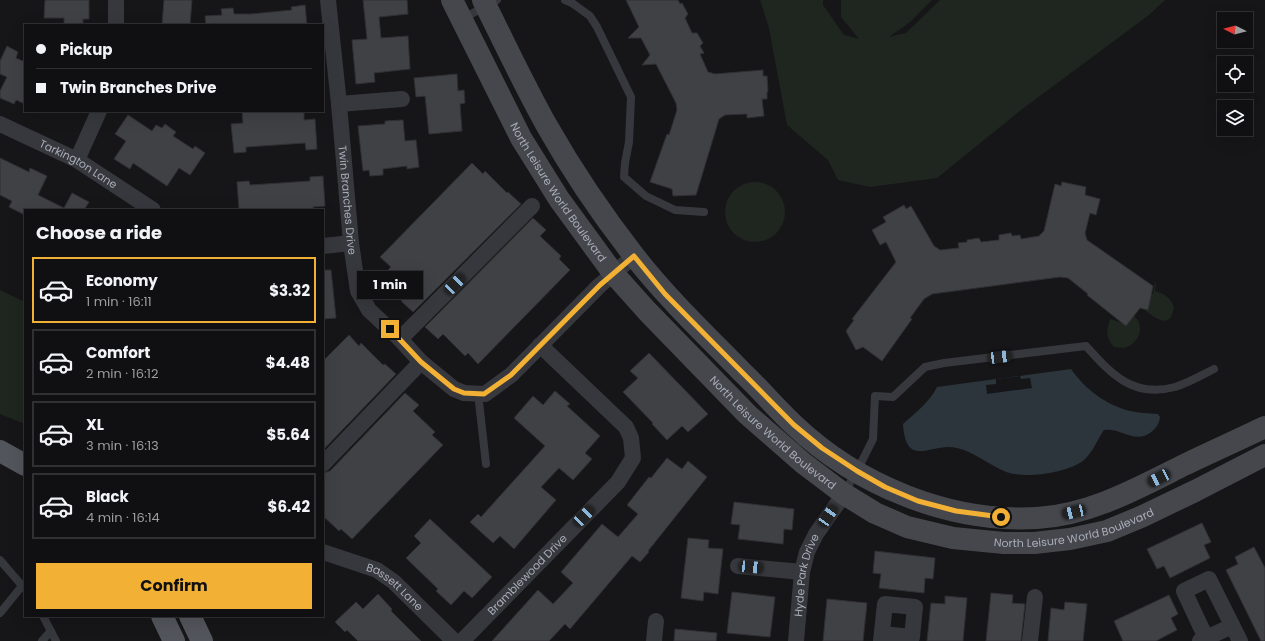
<!DOCTYPE html>
<meta charset="utf-8">
<style>
:root{--surface:#101012;--page:#1e1e20;--text:#f1f3f6;--muted:#9c9d9f;--line:#303032;--accent:#f2b134}
body{margin:0;font-family:Poppins,sans-serif;background:var(--page);color:var(--text);height:100vh;display:flex;flex-direction:column;font-size:15px;white-space:nowrap}
*{box-sizing:border-box;margin:0}
p{font-size:13px;color:var(--muted)}
.icon{flex:none;width:22px;height:22px;fill:none;stroke:currentColor;stroke-width:2;stroke-linecap:round;stroke-linejoin:round}
.map{position:relative;flex:1;overflow:hidden}
.sheet{position:absolute;left:24px;top:209px;width:300px;height:408px;display:flex;flex-direction:column;background:var(--surface);border-radius:0px;box-shadow:0 4px 16px #0002,0 0 0 1px var(--line)}
.sheet>*{flex:none}
.banner{position:absolute;left:24px;top:24px;width:300px;height:88px;border-radius:0px;box-shadow:0 4px 16px #0002,0 0 0 1px var(--line);display:grid;align-content:center;height:88px;padding:0 12px;background:var(--surface)}
.needle{width:26px;rotate:276deg}
.tools{position:absolute;left:1217px;top:12px;display:grid;gap:8px}
.tools a{display:grid;place-items:center;width:36px;height:36px;border-radius:0px;background:var(--surface);box-shadow:0 4px 16px #0002,0 0 0 1px var(--line);font-size:20px}
.end{position:absolute;width:18px;height:18px;margin:-9px;border:5px solid #f2b134;background:#111;box-shadow:0 0 0 2px #111}
.from{border-radius:50%}
.bubble{position:absolute;height:28px;border-radius:0px;background:var(--surface);box-shadow:0 4px 16px #0002,0 0 0 1px var(--line);font-size:13px;font-weight:700;line-height:28px;text-align:center}
.car{position:absolute;width:12px;height:24px;margin:-12px -6px;border-radius:5px;box-shadow:0 0 3px 1px #0007;background:linear-gradient(#222 24%,#8ab4d8 0 40%,#222 0 76%,#8ab4d8 0 86%,#222 0)}
.banner b{display:flex;align-items:center;gap:14px;height:38px;font-size:15px}
.banner b+b{border-top:1px solid var(--line)}
.banner i{width:10px;height:10px;background:var(--text)}
ul{padding:0;list-style:none}
li{display:flex;align-items:center;gap:12px;height:66px;margin:0 8px 6px;padding:0 4px;border:2px solid var(--line);border-radius:0px}
li div{flex:1}
li b{display:block;font-size:15px}
li em{font-style:normal;font-weight:700}
li.on{border-color:var(--accent)}
li>.icon{width:36px;height:36px;stroke-width:1.5}
h2{padding:0 12px;font-size:18px;line-height:48px}
.primary-button{display:flex;gap:8px;margin-top:auto;padding:8px 12px}
.primary-button a{flex:1;height:46px;border-radius:0px;background:var(--accent);color:#111;font-size:16px;font-weight:700;line-height:46px;text-align:center}
.map>svg:first-child{display:block}
.green{fill:#1e261f}
.water{fill:#2c353c}
.pier{fill:#161618}
.building{fill:#404145;stroke:#303034}
.lines{fill:none;stroke-linecap:round;stroke-linejoin:round}
.lane{stroke:#37383d;stroke-width:8}
.street{stroke:#37383d;stroke-width:16}
.secondary{stroke:#45474d;stroke-width:22}
.primary{stroke:#53555c;stroke-width:22}
.route{stroke:#f2b134;stroke-width:5}
.labels{text-anchor:middle;stroke-width:3;stroke-linejoin:round;paint-order:stroke}
.street-label{font-size:11px;fill:#a8adb8;stroke:#111113}
</style>
<div class="map">
<svg width="1265" height="641" viewBox="0 0 1265 641">
<rect width="100%" height="100%" fill="#161618"/>
<path class="green" d="M760,0H823V5L844,35L859,39L841,17V0H932L910,22L889,37L906,33L940,0H1165L1149,15L1021,110L937,178L870,187L838,180L828,160L787,125L769,28Z
M725 212a30 30 0 1 1 60 0a30 30 0 1 1-60 0Z
M1155,282H1156L1155,291C1165,294 1169,297 1174,306C1171,335 1150,314 1139,305L1145,293L1153,294Z
M0,290L25,302V424L0,414Z
M1134,316C1145,325 1140,342 1127,347C1123,349 1118,347 1114,347C1105,338 1107,330 1110,319L1127,324Z"/>
<path class="water" d="M1071,369C1085,389 1106,405 1130,411C1139,413 1149,413 1158,414L1160,417C1159,425 1156,428 1150,433C1134,444 1120,427 1104,430C1097,440 1093,452 1084,460C1068,473 1022,480 1004,471C988,464 974,452 957,448C933,441 906,471 903,424C916,412 929,403 937,387Z"/>
<path class="pier" d="M1020,376L1021,379L1030,378L1032,388L987,394L986,385L996,384V379Z"/>
<path class="building" d="M45,0H89V19H83V25H64V18H44Z
M164,0H192L190,25H162Z
M363,0H407L408,14L379,17L381,38L408,36L410,69L374,73L375,82L356,84L352,40L367,39Z
M626,0H678L680,4L682,3L688,14L685,18L692,33H697L703,43L700,46L704,53L700,54L708,72L715,74L763,70V76H767L768,91L767,92V99H762L764,116L747,118V114L725,115L719,119L696,195L673,196L672,189L650,182L667,134L669,135L677,110L676,103L656,64L642,65L650,55L641,38H628L639,27Z
M305,5L307,25H206L205,16L222,15L221,9L233,8L234,14H251L292,10L291,7Z
M7,46L18,52L16,58L25,62V104L16,100L14,104L0,98V91L7,77L0,74V61Z
M457,74L458,91L464,90L465,103L460,104L462,131L429,134L425,96L416,97L414,78Z
M242,111H304V120L315,119L317,149L306,150L305,143L246,147V152L234,153L231,124L243,123Z
M128,115L152,131L156,125L162,128L165,124L176,132L173,136L193,149L195,146L205,153L190,175L179,168L167,186L133,163L130,169L114,159L126,141L115,134Z
M403,120L405,141L416,140L419,167L407,169V166L383,169V175L370,176L369,170L363,171L358,126L385,124V121Z
M0,158L29,172L30,168L47,176L38,195L64,208L72,193L89,202L84,210H25V215L9,207L12,201L0,195Z
M472,163L483,174L485,171L507,193L508,192L521,204L413,312L401,301L410,292L388,270L391,267L380,257Z
M323,176L325,206L313,207L314,210H239L237,182L249,181L250,185L310,181V177Z
M1062,182L1086,187L1085,195L1100,199L1096,215L1090,213L1085,233L1087,240L1153,286L1148,310L1140,308L1126,326L1087,295L1088,294L1068,278L1060,277L932,294L924,299L910,318L912,319L882,361L863,347L856,350L846,331L854,320L852,319L896,262L886,242L880,245L872,230L886,222L883,217L904,205L906,209L911,206L934,246L940,250L959,248L958,243L967,242V240L979,238L981,242L999,240V235L1011,233L1012,236L1020,235L1021,239L1039,236L1044,231L1055,184L1061,186Z
M533,218L546,230L540,236L561,256L559,259L570,270L478,364L468,353L465,356L443,334L438,339L425,327Z
M323,270H331L336,318L323,319Z
M349,335L359,346L361,343L383,365L385,364L396,374L323,450V361Z
M649,353L708,414L688,432L682,426L667,440L652,424L653,423L623,392L638,378L630,371Z
M555,391L570,404L567,406L600,436L585,453L592,459L573,480L559,468L541,487L556,500L514,549L500,536L493,543L470,522L478,514L481,517L545,446L514,418L533,396L543,405Z
M405,393L419,405L413,411L435,432L432,435L443,445L352,539L341,529L339,531L323,516V473L330,471Z
M667,458L682,469L688,461L707,477L648,551L649,552L640,562L632,556L570,629L565,624L549,641H492L538,590L553,604L573,583L561,572L602,524L618,537L638,514L627,505L649,477L651,478Z
M734,502L794,509L792,530L784,529L783,544L738,539L740,525L731,524Z
M430,519L492,577L472,598L464,591L451,605L436,591L438,589L406,558L421,543L414,536Z
M1202,523L1211,542L1204,545L1210,558L1170,578L1164,566L1157,569L1147,549Z
M688,538L709,540L708,548L723,549L718,594L704,592L703,601L681,598Z
M1254,547L1265,568V641H1261L1226,570L1238,564L1235,557Z
M875,551L935,558L933,579L925,578L924,593L879,588L881,574L873,573Z
M732,592L775,597L770,637L727,633Z
M991,593L1013,595L1012,603L1025,604L1021,641H986Z
M378,594L392,609L391,611L421,641H358L347,630L345,632L335,622L356,602L363,609Z
M1169,595L1178,614L1171,618L1177,630L1156,641H1123L1114,621Z
M945,596L967,598L963,641H927L931,603L945,604Z
M827,599L867,603L863,641H823Z
M1065,602L1087,604L1083,641H1048L1051,608L1064,610Z
M675,629L717,633L716,641H674Z"/>
<g class="lines">
<path class="lane" d="M565,0L572,3L590,16L597,27L631,97L629,142L625,163L624,177L646,196L675,210L704,212
M462,19L497,0
M478,393L486,464
M844,493L857,471L873,439L875,396L893,397L925,367L944,363L1086,346C1112,375 1133,398 1175,387C1188,383 1202,375 1214,369
M0,560L25,589
M0,613L22,586
M43,616L56,641
M42,641L51,631"/>
<g class="street">
<path d="M116,0V25"/>
<path id="s1" d="M328,0L339,104L351,243L358,291L369,310L400,339L421,362L454,389L464,393L485,394L511,375L600,285L634,256"/>
<path d="M339,104L402,99"/>
<path id="s2" d="M0,124L77,160L153,210"/>
<path d="M77,160L99,111"/>
<path d="M323,246L351,243"/>
<path d="M400,339L532,206"/>
<path d="M323,464L421,362"/>
<path id="s3" d="M323,552L377,570L394,582L454,641"/>
<path d="M738,566L802,572"/>
<path d="M1206,638L1184,591L1209,579L1240,641"/>
<path id="s4" d="M462,641L618,482L633,458L631,438L626,427L540,345"/>
<path d="M654,641L656,621"/>
<path id="s5" d="M796,641L802,572L807,552L816,534L844,494"/>
<path d="M881,641L885,604L915,607L912,637L882,634"/>
<path d="M1030,641L1035,597"/>
<path d="M1200,641L1232,626"/>
</g>
<g class="secondary">
<path id="s6" d="M452,0L521,138L559,199L613,273L647,311L748,415L803,463L844,494L875,513L907,527L953,538L1004,543H1034L1070,539L1107,531L1143,516L1195,491L1265,455"/>
<path d="M483,0C504,42 524,85 547,126C573,172 603,216 635,257C667,298 705,334 742,372C760,389 776,408 794,425C857,485 949,523 1037,518C1090,515 1138,488 1184,465C1211,452 1238,440 1265,427"/>
</g>
<path class="primary" d="M0,451L25,465
M162,616L174,641
M190,616L202,641"/>
</g>
<g class="lines">
<path class="route" d="M390,329L421,362L454,389L464,393L484,394L511,375L600,285L634,256L665,294L794,425L822,448L857,471L885,487L918,501L956,511L1001,517"/>
</g>
<g class="labels">
<g class="street-label">
<text dy="4" stroke="none"><textPath href="#s2" startOffset="88">Tarkington Lane</textPath></text>
<text dy="4" stroke="none"><textPath href="#s6" startOffset="220">North Leisure World Boulevard</textPath></text>
<text dy="4" stroke="none"><textPath href="#s1" startOffset="201">Twin Branches Drive</textPath></text>
<text dy="4" stroke="none"><textPath href="#s6" startOffset="544">North Leisure World Boulevard</textPath></text>
<text dy="4" stroke="none"><textPath href="#s6" startOffset="880">North Leisure World Boulevard</textPath></text>
<text dy="4" stroke="none"><textPath href="#s4" startOffset="93">Bramblewood Drive</textPath></text>
<text dy="4" stroke="none"><textPath href="#s5" startOffset="67">Hyde Park Drive</textPath></text>
<text dy="4" stroke="none"><textPath href="#s3" startOffset="81">Bassett Lane</textPath></text>
</g>
</g>
</svg>
<div class="tools">
<a><svg class="needle" viewBox="-14 -14 28 28"><path d="M0-13l5 13h-10z" fill="#e53935"/><path d="M0 13l5-13h-10z" fill="#9c9d9f"/></svg></a>
<a><svg class="icon" aria-label="locate" viewBox="0 0 24 24"><circle cx="12" cy="12" r="6"/><path d="M12 2v4M12 18v4M2 12h4M18 12h4"/></svg></a>
<a><svg class="icon" aria-label="layers" viewBox="0 0 24 24"><path d="M12 4l9 5-9 5-9-5zM3 14l9 5 9-5"/></svg></a>
</div>
<i class="end from" style="left:1001px;top:517px"></i>
<i class="end" style="left:390px;top:329px"></i>
<div class="bubble" style="left:357px;top:271px;width:66px">1 min</div>
<i class="car" style="left:455px;top:284px;rotate:45deg"></i>
<i class="car" style="left:1000px;top:357px;rotate:83deg"></i>
<i class="car" style="left:1159px;top:478px;rotate:243deg"></i>
<i class="car" style="left:1074px;top:512px;rotate:257deg"></i>
<i class="car" style="left:584px;top:516px;rotate:45deg"></i>
<i class="car" style="left:828px;top:516px;rotate:34deg"></i>
<i class="car" style="left:751px;top:567px;rotate:95deg"></i>
<div class="banner">
<b><i class="from"></i>Pickup</b>
<b><i></i>Twin Branches Drive</b>
</div>
<section class="sheet">
<h2>Choose a ride</h2>
<ul>
<li class="on"><svg class="icon" aria-label="car" viewBox="0 0 24 24"><path d="M5 17H2v-5l4-1 3-4h7l3 4 3 1v5h-3M9 17h6M6 11h13"/><circle cx="7" cy="17" r="2"/><circle cx="17" cy="17" r="2"/></svg><div><b>Economy</b><p>1 min · 16:11</p></div><em>$3.32</em></li>
<li><svg class="icon" aria-label="car" viewBox="0 0 24 24"><path d="M5 17H2v-5l4-1 3-4h7l3 4 3 1v5h-3M9 17h6M6 11h13"/><circle cx="7" cy="17" r="2"/><circle cx="17" cy="17" r="2"/></svg><div><b>Comfort</b><p>2 min · 16:12</p></div><em>$4.48</em></li>
<li><svg class="icon" aria-label="car" viewBox="0 0 24 24"><path d="M5 17H2v-5l4-1 3-4h7l3 4 3 1v5h-3M9 17h6M6 11h13"/><circle cx="7" cy="17" r="2"/><circle cx="17" cy="17" r="2"/></svg><div><b>XL</b><p>3 min · 16:13</p></div><em>$5.64</em></li>
<li><svg class="icon" aria-label="car" viewBox="0 0 24 24"><path d="M5 17H2v-5l4-1 3-4h7l3 4 3 1v5h-3M9 17h6M6 11h13"/><circle cx="7" cy="17" r="2"/><circle cx="17" cy="17" r="2"/></svg><div><b>Black</b><p>4 min · 16:14</p></div><em>$6.42</em></li>
</ul>
<div class="primary-button"><a>Confirm</a></div>
</section>
</div>
